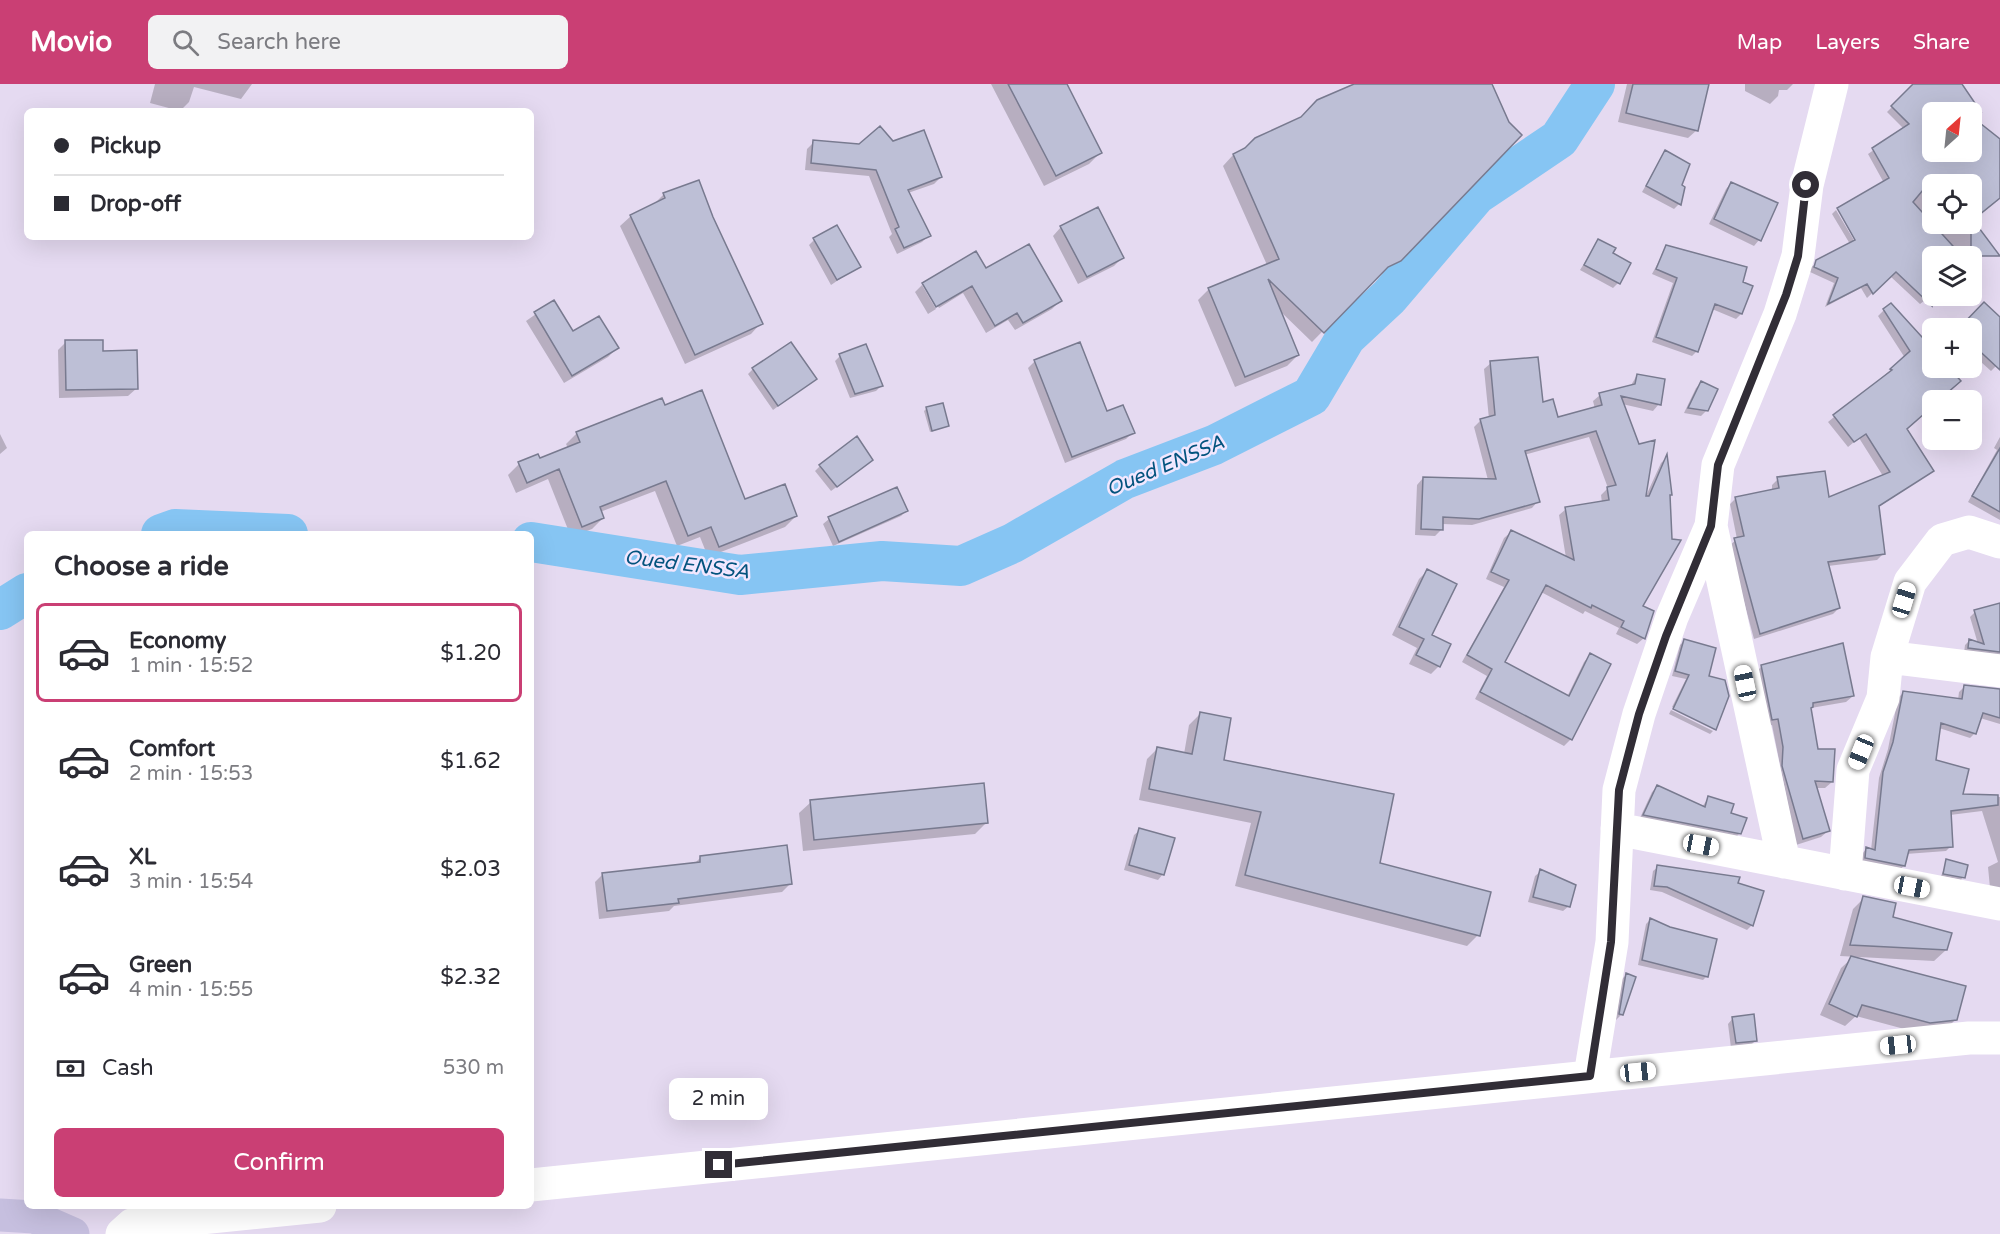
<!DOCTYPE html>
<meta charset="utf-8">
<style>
:root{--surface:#fff;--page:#f2f2f3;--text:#2b2b33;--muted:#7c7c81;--line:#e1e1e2;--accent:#ca3f74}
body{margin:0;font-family:"Varela Round",sans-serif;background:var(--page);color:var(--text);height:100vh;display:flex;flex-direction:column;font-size:22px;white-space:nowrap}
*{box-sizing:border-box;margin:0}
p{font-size:20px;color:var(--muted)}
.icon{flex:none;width:33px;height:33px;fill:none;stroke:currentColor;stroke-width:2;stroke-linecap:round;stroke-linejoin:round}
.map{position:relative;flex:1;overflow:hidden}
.panel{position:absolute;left:24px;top:447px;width:510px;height:678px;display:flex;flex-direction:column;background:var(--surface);border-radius:9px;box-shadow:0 6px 24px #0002}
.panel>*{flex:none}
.top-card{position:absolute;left:24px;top:24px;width:510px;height:132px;border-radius:9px;box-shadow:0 6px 24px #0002;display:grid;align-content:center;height:132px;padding:0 30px;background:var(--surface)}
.needle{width:39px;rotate:27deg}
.tools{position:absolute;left:1922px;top:18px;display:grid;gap:12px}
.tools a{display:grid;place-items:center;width:60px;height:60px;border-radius:9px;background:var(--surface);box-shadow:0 6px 24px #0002;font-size:30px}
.end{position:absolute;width:27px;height:27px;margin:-14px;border:8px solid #312d36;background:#fff;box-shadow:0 0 0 3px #fff}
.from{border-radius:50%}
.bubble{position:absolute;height:42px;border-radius:9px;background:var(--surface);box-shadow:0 6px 24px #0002;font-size:20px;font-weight:600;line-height:42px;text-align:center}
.car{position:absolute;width:18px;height:36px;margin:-18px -9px;border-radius:8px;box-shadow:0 0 4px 2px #0007;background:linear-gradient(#fff 24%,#345 0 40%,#fff 0 76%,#345 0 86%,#fff 0)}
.top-card b{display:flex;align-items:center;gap:21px;height:57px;font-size:22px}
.top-card b+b{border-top:2px solid var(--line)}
.top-card i{width:15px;height:15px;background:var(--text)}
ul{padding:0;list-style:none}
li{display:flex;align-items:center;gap:18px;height:99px;margin:0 12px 9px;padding:0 18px;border:3px solid transparent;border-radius:9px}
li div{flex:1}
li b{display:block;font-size:22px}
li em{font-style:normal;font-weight:600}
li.on{border-color:var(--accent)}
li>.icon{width:54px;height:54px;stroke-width:1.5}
h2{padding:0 30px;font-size:27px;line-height:72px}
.pay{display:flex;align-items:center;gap:15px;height:66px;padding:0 30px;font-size:22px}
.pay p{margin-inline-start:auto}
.cta{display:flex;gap:12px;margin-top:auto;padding:12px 30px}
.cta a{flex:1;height:69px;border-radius:9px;background:var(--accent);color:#fff;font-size:24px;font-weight:600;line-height:69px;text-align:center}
header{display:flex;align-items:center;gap:36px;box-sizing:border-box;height:84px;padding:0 30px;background:var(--accent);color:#fff}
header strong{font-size:28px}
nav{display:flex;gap:33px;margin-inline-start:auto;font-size:21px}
.search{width:420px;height:54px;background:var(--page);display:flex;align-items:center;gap:15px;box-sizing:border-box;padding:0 21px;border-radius:9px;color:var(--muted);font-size:22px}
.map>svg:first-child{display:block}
.shadow{fill:#0003;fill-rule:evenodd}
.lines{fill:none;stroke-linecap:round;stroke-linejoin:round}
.river{stroke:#86c5f3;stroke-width:40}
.building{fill:#bdbfd6;stroke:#787a8f;stroke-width:1.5}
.minor{stroke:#fff;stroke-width:33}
.major{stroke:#c6bfdf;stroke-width:33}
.route{stroke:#312d36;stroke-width:8}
.labels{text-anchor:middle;stroke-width:5;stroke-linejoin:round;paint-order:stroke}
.water-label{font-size:20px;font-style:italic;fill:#03537e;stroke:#f2e7fe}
</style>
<header>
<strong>Movio</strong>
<div class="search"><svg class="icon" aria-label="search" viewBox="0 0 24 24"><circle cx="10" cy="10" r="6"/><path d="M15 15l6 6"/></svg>Search here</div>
<nav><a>Map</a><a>Layers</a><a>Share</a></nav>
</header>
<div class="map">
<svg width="2000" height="1150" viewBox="0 0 2000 1150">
<rect width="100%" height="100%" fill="#e5daf1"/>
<path class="shadow" d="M155,0H252L241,15L194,3L189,18L180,27L150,19Z
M991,0H1065L1100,69L1089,80L1044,102Z
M1358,0H1490L1507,39L1520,51L1388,187L1376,193L1312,258L1280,227L1298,271L1287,282L1235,303L1198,216L1209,205L1267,181L1223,82L1233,71L1301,35Z
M1627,0H1696L1697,46L1688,54L1618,38Z
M1745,0H1793L1787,6H1779L1778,12L1770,20L1745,7Z
M1915,0H1962L1982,33L1977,38L2000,57V114L1972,137L1987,168L1971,181V172H1932V211L1920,220L1890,192L1867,214L1861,204L1825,223L1834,199L1810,188L1811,183L1850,160L1832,130L1836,126L1858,163L1884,99L1868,70L1904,45L1887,28ZM1932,28H1971V68H1932ZM1932,100H1971V140H1932Z
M814,58L860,62L893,59L941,93L934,100L908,109L929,151L922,158L897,170L889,153L892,150L869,92L805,86L807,65Z
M1665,68L1680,102L1679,120L1674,125L1642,108Z
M1731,99L1759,156L1754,162L1709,140L1726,105Z
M664,110L761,239L751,250L685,280L620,142L631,132L653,121Z
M1061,143L1122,174L1114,182L1078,200L1053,152Z
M814,156L859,182L831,201L809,161Z
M1598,157L1611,170L1618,199L1613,204L1580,186Z
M1667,162L1741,199V230L1736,235L1712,225L1697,267L1692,272L1652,258L1673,199L1652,190Z
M986,186L1060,217L1052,225L1015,246L1008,236L986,249L963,209L939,224L925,200Z
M922,201L936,225L928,230L915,208Z
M553,218L573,249L617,264L608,273L564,299L526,237Z
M1984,220L2000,235V278L1991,287L1971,269V244H1961Z
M1884,226L1932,267V284H1947L1959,297L1938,316H1932V322L1906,345L1932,387L1877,424L1883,470L1877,476L1828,482L1839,524L1833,530L1754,555L1729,462L1737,455L1730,420L1736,414L1772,407V401L1778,395L1828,415L1883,392L1859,354L1848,363L1828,338L1905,274L1878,232Z
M66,258L102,268L137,304L128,312L59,314L58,266Z
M840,272L881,302L876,307L850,314L835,277Z
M1035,277L1106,328L1133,348L1126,355L1065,379L1028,284Z
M1491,279L1557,335L1595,325L1593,317L1600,311L1630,303L1637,291L1659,320L1653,327L1622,320L1645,414L1661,379L1666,374L1668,412L1641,522L1644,554L1637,560L1616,550L1619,544L1585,527L1583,530L1541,508L1503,579L1567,613L1584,578L1590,571L1571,655L1564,662L1475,615L1487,592L1462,578L1504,503L1486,495L1504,454L1511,448L1566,474L1559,431L1566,425L1602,419L1601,411L1608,404L1589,353L1524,371L1538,417L1532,424L1472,441L1442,440V445L1435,452L1415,451L1417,401L1423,394L1488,396L1474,343L1480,337L1489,335L1484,285Z
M753,285L815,295L773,326L748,290Z
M1701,299L1707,326L1701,332L1684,329L1696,304Z
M665,323L745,417L796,432L785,443L708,473L700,453L677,462L655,407L600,428L603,434L592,445L571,453L548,395L516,409L508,391L519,380L539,376L568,364L566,360L577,349Z
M927,324L948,342L930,348L924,327Z
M0,350L7,364L0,370Z
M2000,353V436L1968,418L1997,366L1994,364Z
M866,381L831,407L815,387L820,382Z
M896,405L906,427L901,432L833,462L823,440L829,435Z
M1427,487L1430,552L1439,582L1431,590L1409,580L1417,564L1392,551L1419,495Z
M2000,520V574L1964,569L1965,561L1970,556L1978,560L1970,533L1975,528Z
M1685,556L1707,593L1727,612L1715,646L1672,623L1686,595L1672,592L1680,561Z
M1762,582L1853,612L1846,618L1811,624L1817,666L1832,698L1825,704H1815L1828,747L1821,753L1796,761L1772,641L1766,642L1755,589Z
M1964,603L2000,607V640L1980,634L1975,649L1970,654L1939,644L1935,677L1961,711L2000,713V806L1990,804L1988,783L1998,778L1982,727L1950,731L1951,762L1946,767L1906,770L1904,782L1899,786L1861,779L1862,770L1866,765L1871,766L1879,694L1888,665L1898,614L1903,609L1958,616L1959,608Z
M1671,626L1713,647L1710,650L1669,630Z
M1200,630L1222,677L1378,780L1478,851L1467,862L1235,802L1251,739L1139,716L1147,675L1158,664L1184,670L1189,641Z
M1657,703L1702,723L1709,713L1729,730L1740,749L1734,755L1639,736L1652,708Z
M811,718L986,739L975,750L803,767L799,729Z
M1140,746L1163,790L1158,796L1124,786L1134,751Z
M700,774L791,799L782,808L674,822L669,827L599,835L595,798L603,790L694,780Z
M1947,777L1963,793L1961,796L1941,792Z
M1658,783L1736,800L1762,808L1751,842L1747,846L1662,808L1650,806L1653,787Z
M1541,787L1569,822L1563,827L1528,818L1535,792Z
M1864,814L1891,834L1946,866L1934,877L1840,872L1853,825Z
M1650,836L1707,892L1703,896L1638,881L1646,840Z
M1852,874L1955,936L1945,946L1919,949L1856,932L1845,942L1820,931L1841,884Z
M1626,891L1622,930L1616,936L1621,896Z
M1733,934L1756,956L1750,962L1731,964L1728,940Z"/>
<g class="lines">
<path class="river" d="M161,450L175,445L288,450
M531,458L740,491L882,477L961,482L1013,459L1125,395L1214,361L1311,312L1346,253L1389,213L1476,111L1559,55L1595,0
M0,526L27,509"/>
</g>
<path class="building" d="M1008,0H1067L1102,69L1056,92Z
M1354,0H1492L1509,38L1522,51L1401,177L1388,183L1324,249L1268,195L1299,271L1245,293L1208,204L1279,175L1233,70L1245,64L1255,54L1301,33L1317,16Z
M1633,0H1709L1698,47L1626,29Z
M1913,0H1962L1981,28H1932V68H1971V32L2000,55V114L1973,136L2000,172H1971V100H1928L1913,118L1962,172H1932V222L1896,188L1873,210L1867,200L1828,220L1838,194L1814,183L1816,176L1855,156L1837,124L1889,94L1872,64L1909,40L1891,22Z
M880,42L893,57L924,46L942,93L908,106L931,152L904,164L895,145L899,143L876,86L811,79L813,56L859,60Z
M1665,66L1690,80L1682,101L1685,103L1681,121L1646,102Z
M699,96L713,133L763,240L695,271L630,131L665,114L663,109Z
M1731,98L1778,119L1761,157L1714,135Z
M1098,123L1124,174L1087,193L1060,142Z
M837,141L861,183L837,196L813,154Z
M1598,155L1616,164L1613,169L1631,179L1620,200L1584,181Z
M1029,160L1062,217L1023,239L1017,229L995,242L972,202L936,223L922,199L976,167L986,184Z
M1666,161L1747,183L1743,198L1753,202L1742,230L1715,220L1698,268L1656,253L1677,194L1656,185Z
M554,216L573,247L599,232L619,264L572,292L534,228Z
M1984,218L2000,233V286L1971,259V244H1959Z
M1891,219L1932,264V284H1949L1961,297L1939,316H1932V323L1907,345L1934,387L1879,422L1885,470L1828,478L1840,524L1760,550L1734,454L1744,452L1735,413L1779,404L1777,393L1825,387L1829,413L1890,388L1866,350L1854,358L1833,331L1892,286L1890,285L1910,267L1883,225Z
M65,256H103V267L137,266L138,305L66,306Z
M791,258L817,295L778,322L752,284Z
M1080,258L1107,327L1123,321L1135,349L1072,373L1034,276Z
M866,260L883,302L855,310L839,270Z
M1538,273L1543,318L1553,315L1558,333L1602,321L1599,309L1635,300L1637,290L1665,295L1661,321L1621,312L1639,360L1655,356L1646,412H1649L1667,370L1672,411H1670L1672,455L1681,456L1643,522L1654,527L1645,555L1621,543L1624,537L1592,521L1591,524L1546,501L1505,578L1569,612L1590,569L1611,580L1572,656L1480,608L1492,585L1467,571L1509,496L1491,488L1511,446L1574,476L1565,423L1609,416L1607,403L1616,401L1596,347L1525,367L1540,418L1479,435L1443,433V446L1421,445L1423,393L1496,395L1480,335L1495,331L1490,277Z
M1701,297L1718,305L1708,327L1688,324Z
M702,306L745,415L785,400L797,432L719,463L711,443L688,452L666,397L600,423L604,434L582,443L559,385L527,399L518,378L538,370L540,374L580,358L576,348L662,314L665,321Z
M943,319L949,342L932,347L926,323Z
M857,352L873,376L837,403L819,381Z
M2000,364V428L1972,412Z
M897,403L908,427L839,458L828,433Z
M1427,485L1457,500L1432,551L1451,560L1440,583L1416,571L1424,555L1399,543Z
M2000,519V568L1968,564L1969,555L1984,560L1974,526Z
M1684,555L1716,564L1709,592L1725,596L1729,612L1716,646L1673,625L1689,591L1675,587Z
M1843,559L1854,612L1813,619V623L1811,624L1818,665H1835L1833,698L1815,697L1830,747L1803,755L1782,682L1783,663L1778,635L1772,636L1761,581Z
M1964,601L2000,605V634L1983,629L1976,650L1941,639L1936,676L1969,685L1963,710L1998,711V721L1951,727L1953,763L1909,766L1905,782L1865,774L1866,763L1875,766L1883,688L1893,658L1903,607L1962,615Z
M1200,628L1231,634L1224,676L1394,710L1380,779L1491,808L1480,852L1245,791L1261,728L1149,705L1157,663L1192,670Z
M984,699L988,739L814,756L810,716Z
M1657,701L1705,723L1708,712L1734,720L1731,729L1747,734L1741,750L1643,731Z
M1139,744L1175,754L1164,791L1129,781Z
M787,761L792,800L678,815L679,819L607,827L602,789L700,778V772Z
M1946,775L1968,781L1965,794L1943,790Z
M1657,781L1740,793L1738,799L1764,807L1753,842L1667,803L1654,802Z
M1540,785L1576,801L1570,823L1533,813Z
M1863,812L1896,819L1893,833L1952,849L1947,866L1850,861Z
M1650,834L1670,843L1717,855L1708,893L1642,876Z
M1851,872L1966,902L1957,936L1930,939L1862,921L1857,933L1829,920Z
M1626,889L1636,893L1623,931L1619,930Z
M1754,930L1757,957L1736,959L1732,933Z"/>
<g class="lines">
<path class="minor" d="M1711,442L1784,778
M1887,573L2000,587
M1617,745L2000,820
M1845,790L1853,686L1883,614L1887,573L1910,498L1942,456L1969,448L2000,458
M1590,992L1612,858L1619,706L1639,630L1672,533L1711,442L1718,381L1780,230L1798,172L1807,101L1832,0
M531,1101L1969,954H2000
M122,1150L132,1141L320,1122"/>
<path class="major" d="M0,1131L34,1133L73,1150"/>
</g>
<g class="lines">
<path class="route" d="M719,1081L1590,992L1611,858L1619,706L1639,630L1666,552L1711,442L1718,381L1786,211L1798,172L1806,101"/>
</g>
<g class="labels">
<g class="water-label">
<text transform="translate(1165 381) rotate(-23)" y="7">Oued ENSSA</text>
<text transform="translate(687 480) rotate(7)" y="7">Oued ENSSA</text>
</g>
</g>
</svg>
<div class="tools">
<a><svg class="needle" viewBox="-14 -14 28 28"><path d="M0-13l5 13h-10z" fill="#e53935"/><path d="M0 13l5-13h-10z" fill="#7c7c81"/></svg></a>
<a><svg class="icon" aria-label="locate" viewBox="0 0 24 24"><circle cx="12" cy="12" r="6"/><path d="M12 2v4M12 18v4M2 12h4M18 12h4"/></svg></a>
<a><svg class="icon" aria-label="layers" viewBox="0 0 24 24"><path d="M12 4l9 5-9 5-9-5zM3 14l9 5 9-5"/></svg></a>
<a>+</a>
<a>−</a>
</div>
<i class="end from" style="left:1806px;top:101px"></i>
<i class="end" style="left:719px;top:1081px"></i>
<div class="bubble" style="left:669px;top:994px;width:99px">2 min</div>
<i class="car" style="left:1904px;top:516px;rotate:17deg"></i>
<i class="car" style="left:1745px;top:599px;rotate:348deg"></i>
<i class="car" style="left:1861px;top:668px;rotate:202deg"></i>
<i class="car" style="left:1701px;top:761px;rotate:101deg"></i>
<i class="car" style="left:1912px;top:803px;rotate:101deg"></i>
<i class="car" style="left:1898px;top:961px;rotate:264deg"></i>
<i class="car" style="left:1638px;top:988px;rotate:84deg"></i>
<div class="top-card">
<b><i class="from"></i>Pickup</b>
<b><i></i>Drop-off</b>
</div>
<section class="panel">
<h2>Choose a ride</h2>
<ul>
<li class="on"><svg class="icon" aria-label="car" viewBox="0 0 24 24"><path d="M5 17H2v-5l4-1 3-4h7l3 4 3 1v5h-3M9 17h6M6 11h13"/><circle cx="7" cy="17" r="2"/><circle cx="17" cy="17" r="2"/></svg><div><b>Economy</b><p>1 min · 15:52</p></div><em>$1.20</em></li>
<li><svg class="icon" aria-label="car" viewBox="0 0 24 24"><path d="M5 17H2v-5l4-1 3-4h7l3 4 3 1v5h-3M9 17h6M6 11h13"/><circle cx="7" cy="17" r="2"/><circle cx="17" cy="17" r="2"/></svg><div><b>Comfort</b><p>2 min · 15:53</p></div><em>$1.62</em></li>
<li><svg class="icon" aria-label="car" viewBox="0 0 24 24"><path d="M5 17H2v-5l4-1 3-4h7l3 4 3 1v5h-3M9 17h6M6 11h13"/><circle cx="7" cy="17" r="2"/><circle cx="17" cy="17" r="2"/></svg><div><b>XL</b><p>3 min · 15:54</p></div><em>$2.03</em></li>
<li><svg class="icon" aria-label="car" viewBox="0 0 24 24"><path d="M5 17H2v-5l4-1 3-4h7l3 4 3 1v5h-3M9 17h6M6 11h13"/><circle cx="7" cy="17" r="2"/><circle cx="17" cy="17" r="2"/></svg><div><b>Green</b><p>4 min · 15:55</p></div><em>$2.32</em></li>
</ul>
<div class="pay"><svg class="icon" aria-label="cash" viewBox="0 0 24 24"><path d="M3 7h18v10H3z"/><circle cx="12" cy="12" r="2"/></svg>Cash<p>530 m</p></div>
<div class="cta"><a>Confirm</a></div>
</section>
</div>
